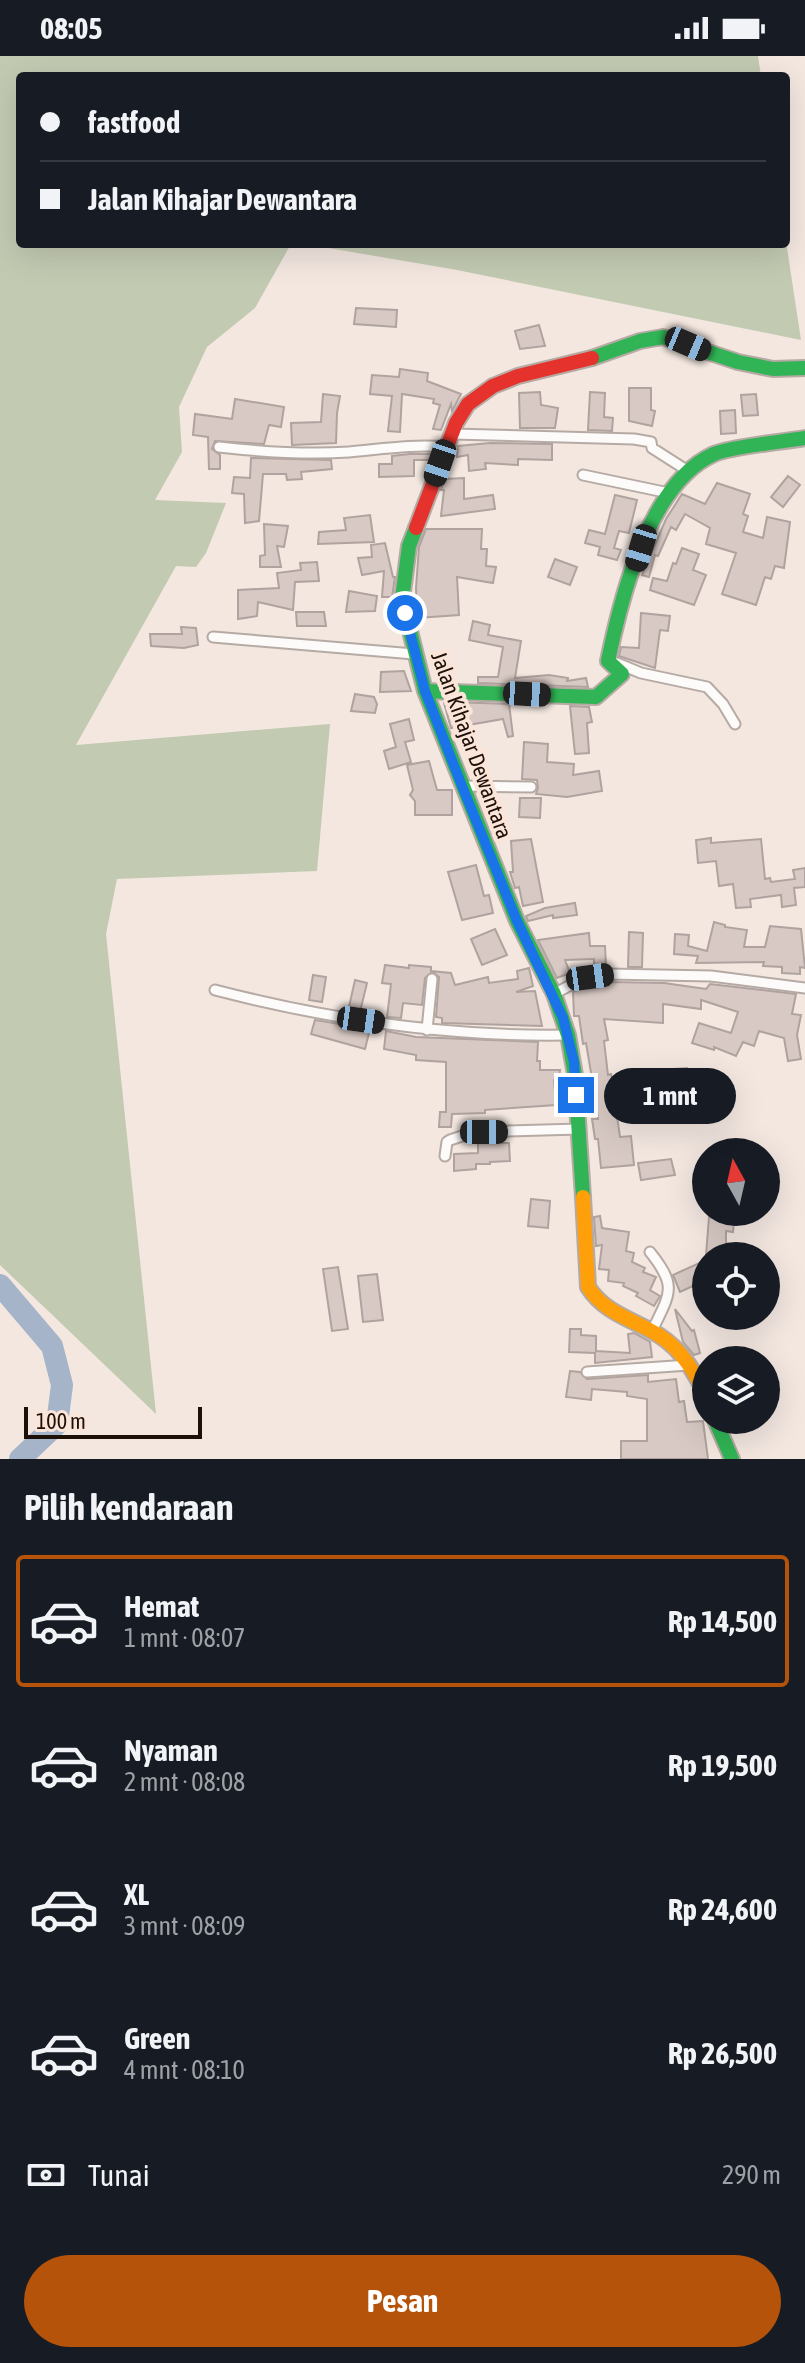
<!DOCTYPE html>
<html lang="id">
<meta charset="utf-8">
<style>
:root{--surface:#171b24;--page:#20242c;--text:#f1f3f6;--muted:#9ea1a6;--line:#363941;--accent:#b45309}
body{margin:0;font-family:"Asap Condensed",sans-serif;background:var(--page);color:var(--text);height:100vh;display:flex;flex-direction:column;font-size:30px;white-space:nowrap}
*{box-sizing:border-box;margin:0}
p{font-size:26px;color:var(--muted)}
.icon{flex:none;width:44px;height:44px;fill:none;stroke:currentColor;stroke-width:2;stroke-linecap:round;stroke-linejoin:round}
.map{position:relative;height:1403px;overflow:hidden}
.side{display:flex;flex-direction:column;background:var(--surface);flex:1}
.side>*{flex:none}
.hud{position:absolute;left:16px;top:16px;width:774px;height:176px;border-radius:8px;box-shadow:0 8px 32px #0002;display:grid;align-content:center;height:176px;padding:0 24px;background:var(--surface)}
.needle{width:52px;rotate:352deg}
.buttons{position:absolute;left:692px;top:1082px;display:grid;gap:16px}
.buttons a{display:grid;place-items:center;width:88px;height:88px;border-radius:50%;background:var(--surface);box-shadow:0 8px 32px #0002;font-size:40px}
.scale{position:absolute;left:24px;bottom:20px;width:178px;box-sizing:border-box;padding-left:8px;border:4px solid #1c1009;border-top:0;font-size:22px;line-height:28px;white-space:nowrap;color:#1c1009;-webkit-text-stroke:6px #fbe4d8;paint-order:stroke}
.end{position:absolute;width:36px;height:36px;margin:-18px;border:10px solid #1a73e8;background:#fff;box-shadow:0 0 0 4px #fff}
.from{border-radius:50%}
.bubble{position:absolute;height:56px;border-radius:28px;background:var(--surface);box-shadow:0 8px 32px #0002;font-size:26px;font-weight:700;line-height:56px;text-align:center}
.car{position:absolute;width:24px;height:48px;margin:-24px -12px;border-radius:10px;box-shadow:0 0 6px 2px #0007;background:linear-gradient(#222 24%,#8ab4d8 0 40%,#222 0 76%,#8ab4d8 0 86%,#222 0)}
.hud b{display:flex;align-items:center;gap:28px;height:76px;font-size:30px}
.hud b+b{border-top:2px solid var(--line)}
.hud i{width:20px;height:20px;background:var(--text)}
ul{padding:0;list-style:none}
li{display:flex;align-items:center;gap:24px;height:132px;margin:0 16px 12px;padding:0 8px;border:4px solid transparent;border-radius:8px}
li div{flex:1}
li b{display:block;font-size:30px}
li em{font-style:normal;font-weight:700}
li.selected{border-color:var(--accent)}
li>.icon{width:72px;height:72px;stroke-width:1.5}
h2{padding:0 24px;font-size:36px;line-height:96px}
.pay{display:flex;align-items:center;gap:20px;height:88px;padding:0 24px;font-size:30px}
.pay p{margin-inline-start:auto}
.action{display:flex;gap:16px;margin-top:auto;padding:16px 24px}
.action a{flex:1;height:92px;border-radius:48px;background:var(--accent);color:#fff;font-size:32px;font-weight:700;line-height:92px;text-align:center}
.status{display:flex;justify-content:space-between;align-items:center;height:56px;padding:0 40px;background:var(--surface);direction:ltr}
.status svg{height:22px;fill:currentColor}
.map>svg:first-child{display:block}
.forest{fill:#c3cab2}
.lines{fill:none;stroke-linecap:round;stroke-linejoin:round}
.river{stroke:#a6b4c9;stroke-width:22}
.building{fill:#d8c9c4;stroke:#b0a39f;stroke-width:2}
.street-casing{stroke:#b6aaa4;stroke-width:13}
.fast-casing{stroke:#b6aaa4;stroke-width:18}
.slow-casing{stroke:#b6aaa4;stroke-width:18}
.jam-casing{stroke:#b6aaa4;stroke-width:18}
.street{stroke:#fdfbfa;stroke-width:9}
.fast{stroke:#30b455;stroke-width:14}
.slow{stroke:#ff9f0a;stroke-width:14}
.jam{stroke:#e5322d;stroke-width:14}
.route{stroke:#1a73e8;stroke-width:10}
.labels{text-anchor:middle;stroke-width:8;stroke-linejoin:round;paint-order:stroke}
.street-label{font-size:22px;fill:#1c1009;stroke:#fbe4d8}
</style>
<div class="status"><b>08:05</b><svg viewBox="0 0 49 12"><path d="M0 12V9h3v3zM5 12V6h3v6zM10 12V3h3v9zM15 12V0h3v12zM26 1h20v11H26zM47 4h2v5h-2z"/></svg></div>
<div class="map">
<svg width="805" height="1403" viewBox="0 0 805 1403">
<rect width="100%" height="100%" fill="#f3e7e0"/>
<path class="forest" d="M0,0H758L761,20H20V188H291L255,252L207,291L179,351L182,396L155,444L226,447L206,497L196,511L176,510L76,689L330,668L317,815L117,823L106,878L156,1358L0,1209Z
M786,185L801,284L457,214L305,188H786Z"/>
<g class="lines">
<path class="river" d="M0,1229L52,1290L62,1329L57,1368L20,1403"/>
</g>
<path class="building" d="M356,252L397,254L396,271L354,268Z
M539,269L545,290L520,293L515,275Z
M400,313L428,317L427,325L461,338L452,355L451,348L441,374L433,373L440,349L433,347L434,343L402,338L400,376L388,375L392,340L370,338L372,319L399,321Z
M629,332H651V354L655,355L652,370L629,365Z
M540,336L541,349L558,352L555,372H520L519,337Z
M590,336L605,337L604,361L613,362L612,375L588,374Z
M323,338L340,340L337,357L336,387L292,389L291,367L321,366Z
M756,338L758,359L743,360L741,339Z
M235,343L284,351L281,371L269,369L264,388L215,385L212,393L220,399V413H209L208,381L193,379L195,358L232,363Z
M735,354L736,377L721,378L720,355Z
M490,387L552,388V404L518,403V409L485,407L486,413L469,415L468,399L457,401L458,390Z
M410,398H433V400L431,404H414V420L379,421V408H392V400Z
M251,402L331,404L332,413L301,416L302,423L287,424L286,418H263L259,465L245,467L244,438L232,437L234,421L250,422Z
M788,420L800,429L783,451L771,441Z
M464,422V443L493,439L495,453L441,460L444,434H441L445,423Z
M717,427L750,438L743,458L748,460L743,476L763,482L767,461L790,466L784,512L775,510L771,523L765,521L756,549L722,538L736,497L706,488L710,472L685,458L676,474L671,471L658,500L655,499L649,521L642,519L666,463L682,438L705,448Z
M615,439L637,444L629,477L619,475L614,492L621,494L617,504L598,499L600,491L585,487L589,474L605,478Z
M370,459L374,486L318,488L319,476L346,474L344,462Z
M264,468L288,470L284,491L277,490L281,511H260V500L265,499Z
M426,473H482L481,493H487L486,510L496,511L493,527L457,521L459,559L417,562L416,532L419,491Z
M385,487L393,521H395L392,541H382L384,515L362,519L358,502L372,501L371,489Z
M682,492L699,498L693,514L706,519L694,549L650,534L653,522L667,525L673,507L676,508Z
M555,503L577,511L570,529L548,521Z
M317,506L319,525L295,526L293,554L258,546L257,560L238,563V534L279,532L277,517L301,514L300,507Z
M349,535L377,540L375,555L346,556Z
M296,556H324L326,570H297Z
M641,557L670,560L668,575L660,574L655,612L619,600L621,591L639,592Z
M473,565L490,569L488,579L521,585L515,622L549,619L568,622L567,625L586,622L588,631L478,627V621H498L503,591L469,584Z
M181,571L196,572L198,589L184,592L151,590L150,578H182Z
M404,615L411,635L380,636L381,616Z
M355,638L374,641L377,648L375,657L351,655Z
M451,646L509,648L513,680L508,681L503,663L451,672L444,647Z
M570,650L589,651L592,666L587,667L589,697L575,698Z
M409,663L414,684L405,686L411,706L389,713L384,695L396,691L390,668Z
M524,686L548,688L547,706L574,708L573,719L599,715L602,735L567,741L536,738L538,732L537,724L522,723Z
M429,705L437,734H452V759H415V745L410,739L413,734L407,709Z
M520,742H541L540,762L519,761Z
M711,782V787L761,783L765,823L770,822L771,826L795,823L793,814L805,812V831L794,832L796,849L782,851L781,839L750,843L751,851L736,852L733,828L719,830L716,805L698,807L696,784Z
M531,783L543,846L523,850L519,831L515,832L510,816H513L511,785Z
M476,809L484,840L489,839L493,857L462,864L448,816Z
M575,847L577,859L553,862V859L528,865L526,860L545,852Z
M714,866L725,869V871L747,874L744,891H765L770,870L801,873L805,912L800,911V918L782,917V911L763,910L764,906L696,907L698,900L674,898L675,878L689,879L688,890L707,895Z
M495,873L507,899L482,909L471,883Z
M629,876L643,877L642,911H628Z
M589,877L590,890H605L606,911H594V903L565,904L570,917L557,922L538,884Z
M385,909L409,912V909L431,911V915L451,917L455,929L488,921L489,927L518,923L517,915L529,912L533,930L516,936L535,935L542,970L442,967V962L436,961L439,921L432,916L425,922L422,949L403,947L401,962L387,961L391,928L382,927Z
M313,919L326,921L322,946L309,944Z
M355,924L367,927L360,956L348,955Z
M610,926L664,927L706,933L710,928L796,938L792,958L801,959L797,979L801,1003L788,1005L784,982L759,975L754,990L743,986L736,1000L714,991V994L692,987L699,967L731,977L738,956L701,944V953L663,948V967L604,963L608,984L604,985L608,1019L611,1018L615,1036L612,1037L615,1060H617L620,1081L631,1080L634,1109L601,1112L598,1083H595L592,1063H598L595,1040L586,987L583,988L579,960H574L573,936L579,933L598,932L599,928Z
M315,964L370,973L365,993L311,978Z
M386,975L416,981L538,986L537,1005H540V1014H560L559,1024H554L556,1049L499,1053L485,1054V1057L452,1058L451,1071H439L440,1056H446V1006L416,1004V999L384,993Z
M687,1012L691,1039L668,1042V1047L646,1048L645,1027L675,1026L674,1013Z
M478,1084H490V1087H509L510,1105L490,1106V1108H476V1113L454,1115V1098L478,1097Z
M671,1103L675,1119L641,1124L638,1107Z
M531,1143L550,1145L548,1172L528,1170Z
M600,1160L602,1172L629,1176L626,1195L634,1197L632,1206L645,1212L643,1216L656,1221L650,1234L660,1240L654,1250L636,1240L638,1237L623,1230L624,1227L608,1225L609,1214L599,1213L602,1189L596,1190L594,1161Z
M709,1161L734,1165L733,1176L726,1175V1199H706Z
M706,1204V1224L680,1236L673,1219Z
M338,1211L348,1273L332,1275L323,1213Z
M377,1218L383,1264L363,1266L358,1220Z
M675,1253L692,1275L694,1274L700,1297L694,1299L683,1286Z
M570,1273H581V1279L596,1280V1295L630,1297L628,1278L634,1277L650,1286L652,1301L595,1307V1297L569,1296Z
M570,1315L580,1316L587,1323L648,1319V1326L676,1323L679,1346L684,1345L687,1366L703,1365L708,1403H621V1385H647V1343L627,1340V1336L592,1333L591,1344L566,1341Z"/>
<g class="lines">
<defs>
<path id="street" d="M453,378L634,383L651,386L652,392L688,415
M219,391C263,396 305,399 349,396C383,393 413,388 447,391
M583,419L669,437
M213,581L414,598
M617,607L641,617L707,631L723,648L735,668
M462,730L531,731
M215,934C331,964 448,981 568,979
M554,938L576,926L609,918L711,920L805,932
M427,974L432,923
M445,1100L447,1086L450,1084L474,1076L579,1073
M650,1196C678,1231 670,1237 652,1275
M587,1316L689,1309"/>
<path id="fast" d="M592,302L640,285L663,281L738,306L773,313L805,312
M416,472L409,490L402,543L425,635L517,865L554,938L568,979L575,1019L583,1141
M425,635L596,641L622,618L608,605C621,541 649,427 714,398C733,390 783,386 805,382
M715,1364L732,1403"/>
<path id="slow" d="M583,1141L588,1231C605,1258 635,1264 660,1280C682,1294 695,1317 706,1339"/>
<path id="jam" d="M416,472L456,367L468,348L493,330L518,320L592,302"/>
</defs>
<use href="#street" class="street-casing"/>
<use href="#fast" class="fast-casing"/>
<use href="#slow" class="slow-casing"/>
<use href="#jam" class="jam-casing"/>
<use href="#street" class="street"/>
<use href="#fast" class="fast"/>
<use href="#slow" class="slow"/>
<use href="#jam" class="jam"/>
</g>
<g class="lines">
<path class="route" d="M405,557L425,635L462,730L517,865L563,962L574,1006L576,1039"/>
</g>
<g class="labels">
<g class="street-label">
<text transform="translate(472 689) rotate(70)" y="8">Jalan Kihajar Dewantara</text>
</g>
</g>
</svg>
<div class="buttons">
<a><svg class="needle" viewBox="-14 -14 28 28"><path d="M0-13l5 13h-10z" fill="#e53935"/><path d="M0 13l5-13h-10z" fill="#9ea1a6"/></svg></a>
<a><svg class="icon" aria-label="locate" viewBox="0 0 24 24"><circle cx="12" cy="12" r="6"/><path d="M12 2v4M12 18v4M2 12h4M18 12h4"/></svg></a>
<a><svg class="icon" aria-label="layers" viewBox="0 0 24 24"><path d="M12 4l9 5-9 5-9-5zM3 14l9 5 9-5"/></svg></a>
</div>
<div class="scale">100 m</div>
<i class="end from" style="left:405px;top:557px"></i>
<i class="end" style="left:576px;top:1039px"></i>
<div class="bubble" style="left:604px;top:1012px;width:132px">1 mnt</div>
<i class="car" style="left:688px;top:288px;rotate:113deg"></i>
<i class="car" style="left:440px;top:407px;rotate:199deg"></i>
<i class="car" style="left:641px;top:492px;rotate:197deg"></i>
<i class="car" style="left:527px;top:638px;rotate:93deg"></i>
<i class="car" style="left:590px;top:921px;rotate:82deg"></i>
<i class="car" style="left:361px;top:964px;rotate:98deg"></i>
<i class="car" style="left:484px;top:1076px;rotate:90deg"></i>
<div class="hud">
<b><i class="from"></i>fastfood</b>
<b><i></i>Jalan Kihajar Dewantara</b>
</div>
</div>
<section class="side">
<h2>Pilih kendaraan</h2>
<ul>
<li class="selected"><svg class="icon" aria-label="car" viewBox="0 0 24 24"><path d="M5 17H2v-5l4-1 3-4h7l3 4 3 1v5h-3M9 17h6M6 11h13"/><circle cx="7" cy="17" r="2"/><circle cx="17" cy="17" r="2"/></svg><div><b>Hemat</b><p>1 mnt · 08:07</p></div><em>Rp 14,500</em></li>
<li><svg class="icon" aria-label="car" viewBox="0 0 24 24"><path d="M5 17H2v-5l4-1 3-4h7l3 4 3 1v5h-3M9 17h6M6 11h13"/><circle cx="7" cy="17" r="2"/><circle cx="17" cy="17" r="2"/></svg><div><b>Nyaman</b><p>2 mnt · 08:08</p></div><em>Rp 19,500</em></li>
<li><svg class="icon" aria-label="car" viewBox="0 0 24 24"><path d="M5 17H2v-5l4-1 3-4h7l3 4 3 1v5h-3M9 17h6M6 11h13"/><circle cx="7" cy="17" r="2"/><circle cx="17" cy="17" r="2"/></svg><div><b>XL</b><p>3 mnt · 08:09</p></div><em>Rp 24,600</em></li>
<li><svg class="icon" aria-label="car" viewBox="0 0 24 24"><path d="M5 17H2v-5l4-1 3-4h7l3 4 3 1v5h-3M9 17h6M6 11h13"/><circle cx="7" cy="17" r="2"/><circle cx="17" cy="17" r="2"/></svg><div><b>Green</b><p>4 mnt · 08:10</p></div><em>Rp 26,500</em></li>
</ul>
<div class="pay"><svg class="icon" aria-label="cash" viewBox="0 0 24 24"><path d="M3 7h18v10H3z"/><circle cx="12" cy="12" r="2"/></svg>Tunai<p>290 m</p></div>
<div class="action"><a>Pesan</a></div>
</section>
